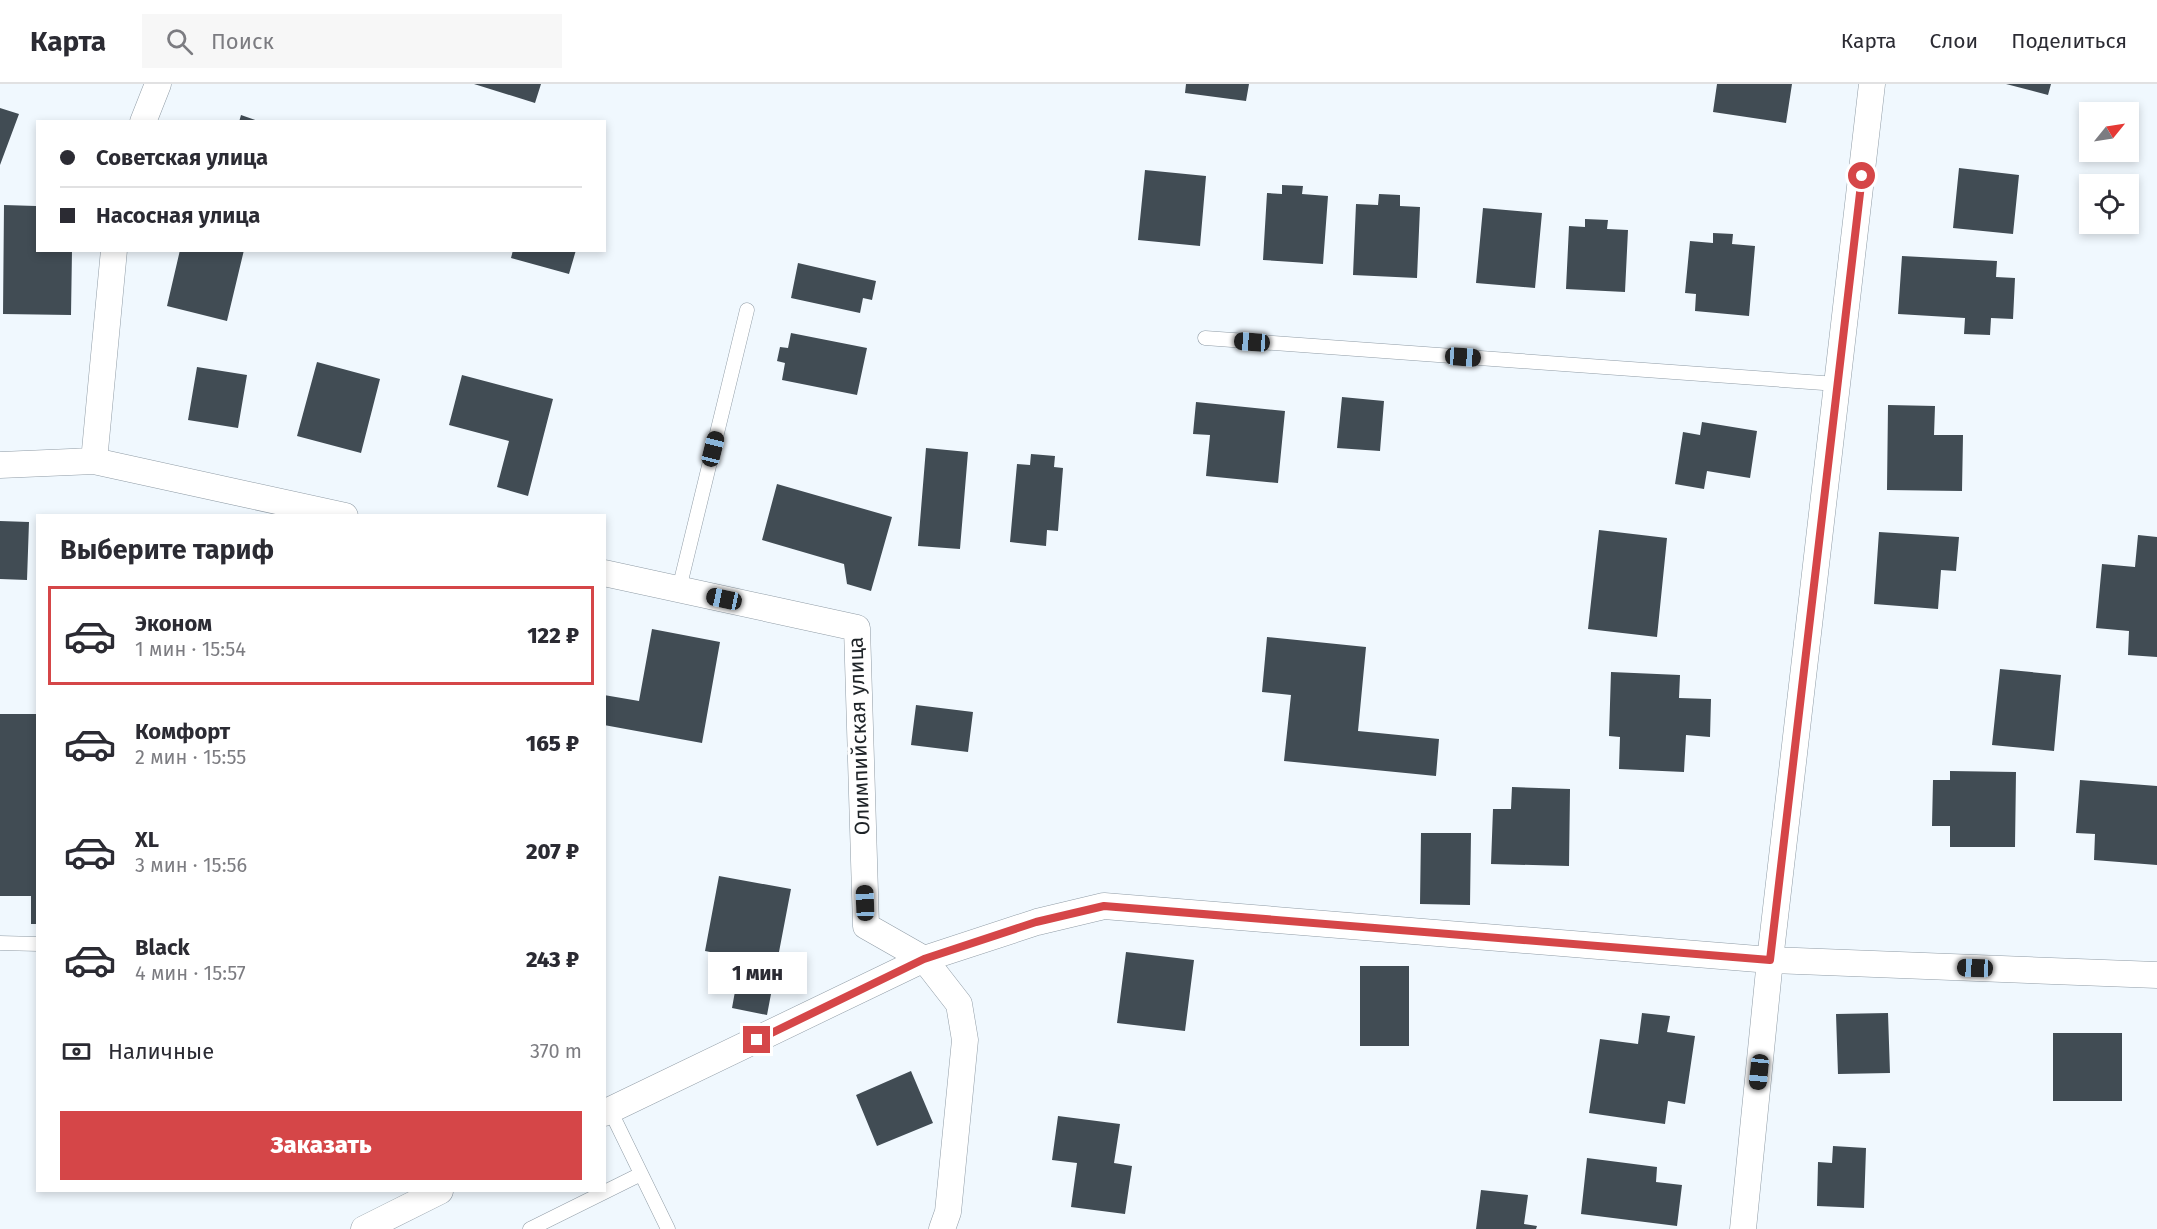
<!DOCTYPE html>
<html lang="ru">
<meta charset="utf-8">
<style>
:root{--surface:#fff;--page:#f7f7f7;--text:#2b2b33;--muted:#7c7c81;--line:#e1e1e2;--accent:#d54648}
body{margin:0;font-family:"Fira Sans",sans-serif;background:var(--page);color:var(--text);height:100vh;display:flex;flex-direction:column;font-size:22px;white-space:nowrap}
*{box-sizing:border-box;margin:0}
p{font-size:20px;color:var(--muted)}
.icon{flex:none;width:33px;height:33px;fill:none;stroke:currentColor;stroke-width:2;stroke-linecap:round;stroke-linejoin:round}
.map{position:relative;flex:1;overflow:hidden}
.panel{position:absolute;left:36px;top:430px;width:570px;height:678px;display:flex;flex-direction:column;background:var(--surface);border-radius:0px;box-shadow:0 3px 9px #0003}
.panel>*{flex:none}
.banner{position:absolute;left:36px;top:36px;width:570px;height:132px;border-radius:0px;box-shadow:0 3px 9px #0003;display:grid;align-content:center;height:132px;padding:0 24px;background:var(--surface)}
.needle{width:39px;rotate:60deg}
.fabs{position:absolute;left:2079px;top:18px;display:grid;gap:12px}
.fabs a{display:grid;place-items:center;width:60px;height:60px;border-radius:0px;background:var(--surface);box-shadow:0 3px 9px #0003;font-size:30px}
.end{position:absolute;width:27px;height:27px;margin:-14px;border:8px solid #d54648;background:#fff;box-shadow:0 0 0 3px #fff}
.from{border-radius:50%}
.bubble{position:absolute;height:42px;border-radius:0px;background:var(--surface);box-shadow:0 3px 9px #0003;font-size:20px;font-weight:800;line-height:42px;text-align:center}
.car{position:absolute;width:18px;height:36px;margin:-18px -9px;border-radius:8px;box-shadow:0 0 4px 2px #0007;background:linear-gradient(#222 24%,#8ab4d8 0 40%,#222 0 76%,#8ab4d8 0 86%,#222 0)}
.banner b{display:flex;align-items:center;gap:21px;height:57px;font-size:22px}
.banner b+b{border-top:2px solid var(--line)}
.banner i{width:15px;height:15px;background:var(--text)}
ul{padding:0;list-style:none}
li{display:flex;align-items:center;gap:18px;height:99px;margin:0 12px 9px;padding:0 12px;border:3px solid transparent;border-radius:0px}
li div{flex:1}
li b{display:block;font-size:22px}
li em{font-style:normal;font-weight:800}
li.on{border-color:var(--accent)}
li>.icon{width:54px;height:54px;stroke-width:1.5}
h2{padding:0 24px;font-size:27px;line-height:72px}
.pay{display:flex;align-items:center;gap:15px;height:66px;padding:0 24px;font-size:22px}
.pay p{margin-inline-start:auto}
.cta{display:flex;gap:12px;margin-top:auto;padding:12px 24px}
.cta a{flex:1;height:69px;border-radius:0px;background:var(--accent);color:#fff;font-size:24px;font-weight:800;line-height:69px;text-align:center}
header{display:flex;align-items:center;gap:36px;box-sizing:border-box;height:84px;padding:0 30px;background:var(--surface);border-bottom:2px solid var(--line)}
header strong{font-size:28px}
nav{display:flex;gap:33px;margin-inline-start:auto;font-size:21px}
.search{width:420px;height:54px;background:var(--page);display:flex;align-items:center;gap:15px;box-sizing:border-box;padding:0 21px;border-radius:0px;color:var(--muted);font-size:22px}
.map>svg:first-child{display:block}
.building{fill:#414c54}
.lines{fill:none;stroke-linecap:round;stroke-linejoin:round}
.lane-casing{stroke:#909ca6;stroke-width:15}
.street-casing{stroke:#909ca6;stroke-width:27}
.lane{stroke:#fff;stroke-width:14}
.street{stroke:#fff;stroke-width:26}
.route{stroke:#d54648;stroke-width:8}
.labels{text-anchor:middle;stroke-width:6;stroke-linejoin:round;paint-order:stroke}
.street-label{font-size:21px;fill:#1f2428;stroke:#fff}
</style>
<header>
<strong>Карта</strong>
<div class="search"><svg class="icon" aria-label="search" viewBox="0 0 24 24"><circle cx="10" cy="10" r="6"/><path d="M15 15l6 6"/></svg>Поиск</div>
<nav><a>Карта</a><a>Слои</a><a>Поделиться</a></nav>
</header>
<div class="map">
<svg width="2157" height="1145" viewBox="0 0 2157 1145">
<rect width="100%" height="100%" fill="#f0f8fe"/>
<path class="building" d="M474,0H541L535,19Z
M1186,0H1249L1246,17L1185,9Z
M1717,0H1792L1786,39L1713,28Z
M2006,0H2051L2048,11Z
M0,24L19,30L0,81Z
M241,31L258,37V38H239Z
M1959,84L2019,91L2013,150L1953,144Z
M1145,86L1206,92L1200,162L1138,156Z
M1282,101L1303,102L1302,110L1328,112L1323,180L1263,176L1267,109L1282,110Z
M1379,110L1400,111V122L1420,123L1417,194L1353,191L1356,120L1378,121Z
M4,121L36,122L38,166H72L71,231L3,230Z
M1483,124L1542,129L1535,204L1476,199Z
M1585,135L1608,136L1607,145L1628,146L1625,208L1566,205L1569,142L1585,143Z
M1713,149L1733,150L1732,160L1755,162L1749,232L1695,227L1696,210L1685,209L1690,157L1713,159Z
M180,166H244L227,237L167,222Z
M513,166H576L569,190L511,174Z
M1902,172L1997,177L1996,193L2015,194L2013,235L1991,234L1990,251L1964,250L1965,234L1898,230Z
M798,179L876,197L872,216L863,214L860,229L791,214Z
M791,249L867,264L857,311L782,296L785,279L777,277L780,263L788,264Z
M317,278L380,295L361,369L297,352Z
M197,283L247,291L238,344L188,336Z
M462,291L553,315L528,412L497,403L509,357L449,341Z
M1342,313L1384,317L1380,367L1337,364Z
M1196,318L1285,327L1278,399L1206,392L1210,351L1193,350Z
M1888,321L1935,322L1934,351H1963L1962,407L1887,406Z
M1702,338L1757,347L1750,394L1707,387L1704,405L1675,400L1683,348L1700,351Z
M926,364L968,368L960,465L918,462Z
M1031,370L1055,372L1054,383L1063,384L1058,447L1047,446L1046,462L1010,458L1017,380L1030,381Z
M777,400L892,433L871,507L847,500L844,480L762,456Z
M0,437L29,438L27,496L0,495Z
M1599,446L1667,454L1657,553L1588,545Z
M1879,448L1959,453L1956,487L1941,486L1938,525L1874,520Z
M2138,451L2157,453V573L2128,571L2129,547L2096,544L2102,480L2135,483Z
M652,545L720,558L702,659L604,641V611L639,617Z
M1267,553L1366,563L1358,647L1439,655L1436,692L1284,677L1291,611L1262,608Z
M2000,585L2061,591L2054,667L1992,661Z
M1611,588L1680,591L1679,614L1711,615L1710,653L1686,651L1684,688L1619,685L1620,653L1609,652Z
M916,621L973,628L968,668L911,661Z
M0,630H38V840H31V812H0Z
M1950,687L2016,688L2015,763H1950V742H1932L1933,696H1950Z
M2080,696L2157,702V781L2094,776L2095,750L2076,749Z
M1512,703L1570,705L1569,782L1491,780L1493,725H1511Z
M1421,749H1471L1470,821L1420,820Z
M719,792L791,805L767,931L732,924L741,874L705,867Z
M1126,868L1194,876L1185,947L1117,939Z
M1360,882H1409V962H1360Z
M1642,929L1670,932L1667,948L1695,952L1685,1020L1668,1017L1665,1040L1589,1029L1600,955L1638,960Z
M1888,929L1890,989L1838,990L1836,930Z
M2053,949H2122V1017H2053Z
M911,987L933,1039L877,1062L856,1011Z
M1058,1032L1120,1040L1114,1079L1132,1082L1125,1130L1071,1123L1077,1079L1052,1076Z
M1833,1062L1866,1064L1864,1124L1817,1122L1818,1078L1832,1079Z
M1587,1074L1657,1083L1656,1098L1682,1101L1677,1142L1581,1130Z
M1481,1106L1528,1111L1524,1140L1537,1142L1536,1145H1476Z"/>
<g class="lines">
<defs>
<path id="lane" d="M1205,254L1837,300
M679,505L747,226
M0,859L38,860
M610,1026L668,1145
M530,1145L641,1090"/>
<path id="street" d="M143,38L158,0
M94,377L114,166
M0,381L94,377L345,432
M604,489L857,544L866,842L924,875L959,920L965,956L948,1128L942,1145
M604,1029L924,875L1037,838L1104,822L1770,876L2157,891
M364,1145L440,1107
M1743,1145L1770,876L1872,0"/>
</defs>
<use href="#lane" class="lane-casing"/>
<use href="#street" class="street-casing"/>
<use href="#lane" class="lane"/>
<use href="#street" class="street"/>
</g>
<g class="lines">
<path class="route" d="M757,956L924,875L1036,838L1104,822L1770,876L1862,92"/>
</g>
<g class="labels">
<g class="street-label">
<text transform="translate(859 652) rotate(-92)" y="7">Олимпийская улица</text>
</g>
</g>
</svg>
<div class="fabs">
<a><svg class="needle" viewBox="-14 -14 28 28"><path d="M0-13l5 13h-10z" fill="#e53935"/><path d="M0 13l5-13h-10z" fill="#7c7c81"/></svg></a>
<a><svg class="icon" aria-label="locate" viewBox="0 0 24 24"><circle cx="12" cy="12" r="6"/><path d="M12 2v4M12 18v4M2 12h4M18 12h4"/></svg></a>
</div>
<i class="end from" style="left:1862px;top:92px"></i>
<i class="end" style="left:757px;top:956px"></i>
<div class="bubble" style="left:708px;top:868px;width:99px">1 мин</div>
<i class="car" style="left:1252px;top:258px;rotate:274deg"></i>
<i class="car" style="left:1463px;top:273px;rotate:94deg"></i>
<i class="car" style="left:713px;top:365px;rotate:14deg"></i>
<i class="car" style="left:724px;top:515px;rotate:282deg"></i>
<i class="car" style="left:865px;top:819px;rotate:358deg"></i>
<i class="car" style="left:1975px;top:884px;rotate:272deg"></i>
<i class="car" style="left:1759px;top:988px;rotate:186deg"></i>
<div class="banner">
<b><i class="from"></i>Советская улица</b>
<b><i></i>Насосная улица</b>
</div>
<section class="panel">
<h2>Выберите тариф</h2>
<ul>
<li class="on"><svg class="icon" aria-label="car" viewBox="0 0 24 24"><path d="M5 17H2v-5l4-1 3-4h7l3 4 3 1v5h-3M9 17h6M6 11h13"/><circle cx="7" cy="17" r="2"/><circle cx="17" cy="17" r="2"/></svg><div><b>Эконом</b><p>1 мин · 15:54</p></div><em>122 ₽</em></li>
<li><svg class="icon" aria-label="car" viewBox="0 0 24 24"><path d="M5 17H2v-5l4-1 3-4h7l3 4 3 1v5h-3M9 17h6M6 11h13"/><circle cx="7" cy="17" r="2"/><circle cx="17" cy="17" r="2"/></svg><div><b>Комфорт</b><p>2 мин · 15:55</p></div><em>165 ₽</em></li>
<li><svg class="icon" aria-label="car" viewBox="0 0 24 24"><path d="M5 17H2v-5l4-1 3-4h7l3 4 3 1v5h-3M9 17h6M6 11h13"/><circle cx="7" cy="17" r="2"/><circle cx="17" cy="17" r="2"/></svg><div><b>XL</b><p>3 мин · 15:56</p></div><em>207 ₽</em></li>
<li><svg class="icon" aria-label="car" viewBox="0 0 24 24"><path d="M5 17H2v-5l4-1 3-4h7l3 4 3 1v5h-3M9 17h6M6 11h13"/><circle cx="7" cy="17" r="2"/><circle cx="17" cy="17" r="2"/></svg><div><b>Black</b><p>4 мин · 15:57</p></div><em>243 ₽</em></li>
</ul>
<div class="pay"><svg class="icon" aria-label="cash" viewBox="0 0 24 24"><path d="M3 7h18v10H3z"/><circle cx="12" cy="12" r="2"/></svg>Наличные<p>370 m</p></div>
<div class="cta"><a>Заказать</a></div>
</section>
</div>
